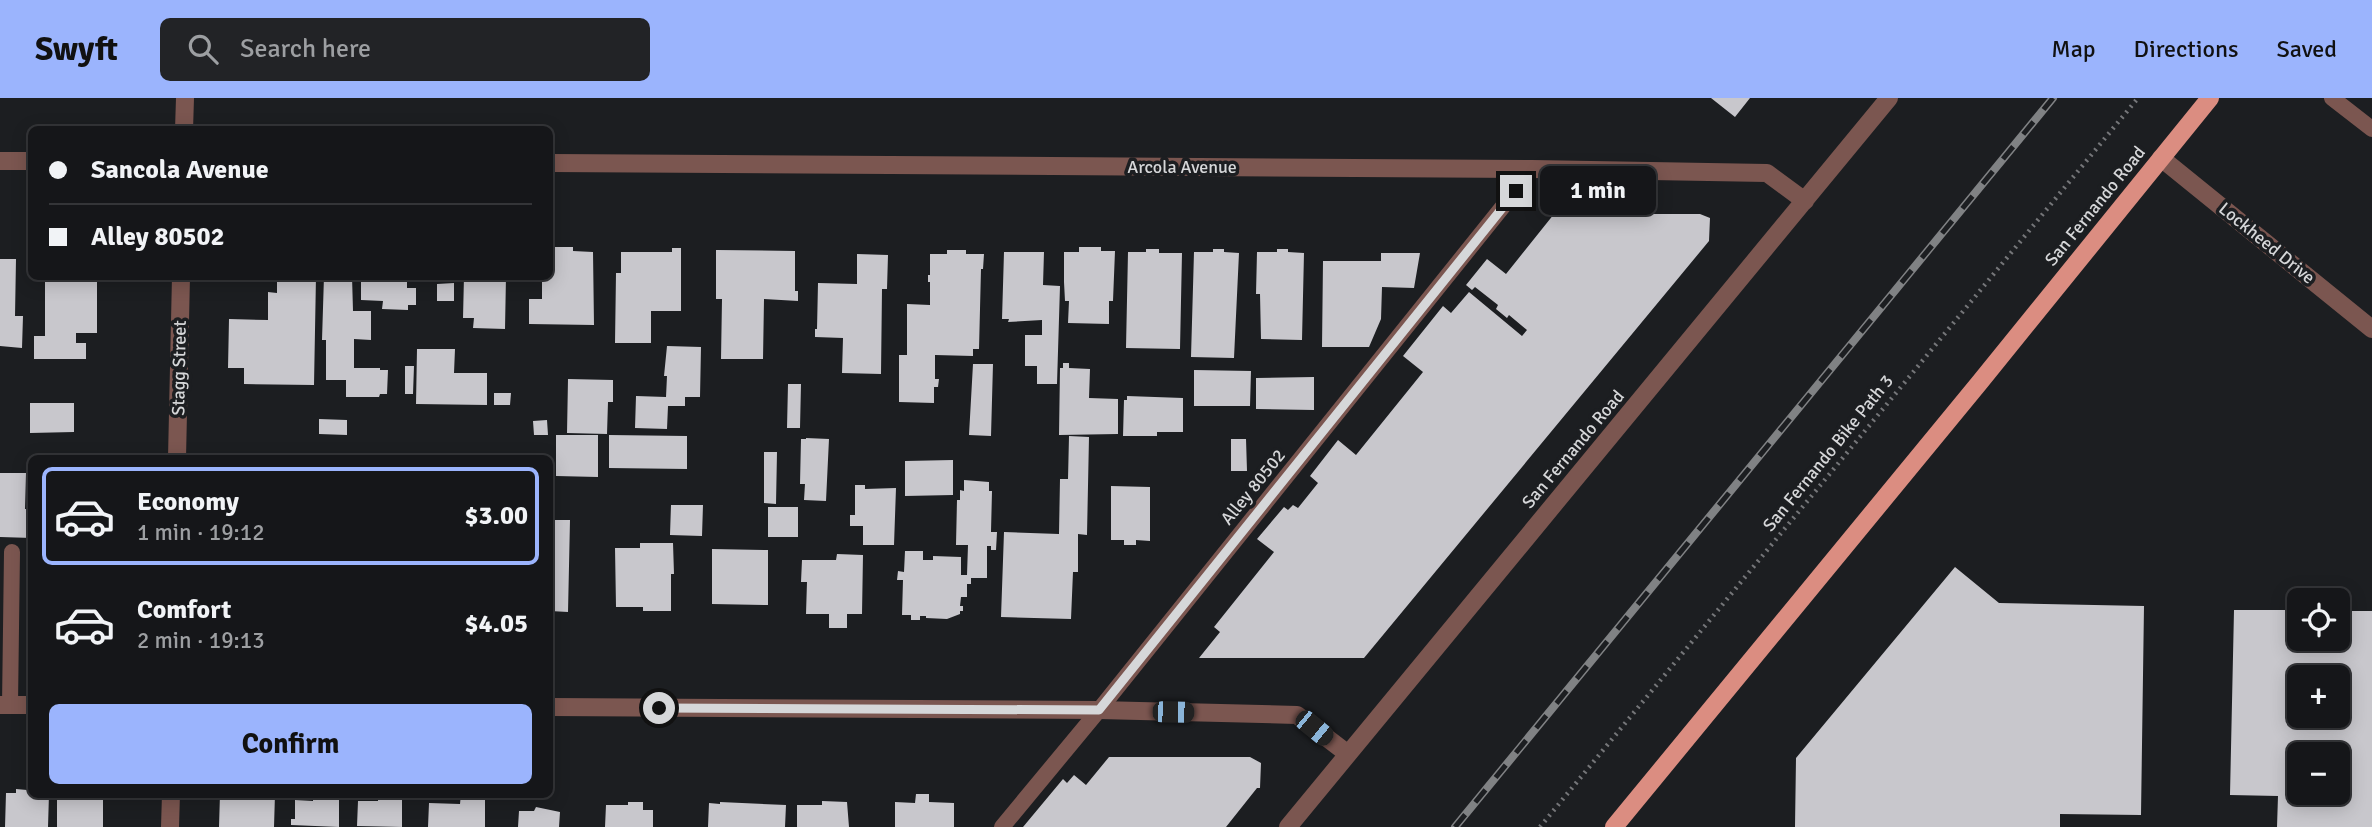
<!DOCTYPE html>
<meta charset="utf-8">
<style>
:root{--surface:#151619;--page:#222326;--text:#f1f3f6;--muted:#9d9fa2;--line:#343538;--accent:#9bb4fd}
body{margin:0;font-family:Signika,sans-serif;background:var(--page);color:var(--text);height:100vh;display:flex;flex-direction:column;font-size:26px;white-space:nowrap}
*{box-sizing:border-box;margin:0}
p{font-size:23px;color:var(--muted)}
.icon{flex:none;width:38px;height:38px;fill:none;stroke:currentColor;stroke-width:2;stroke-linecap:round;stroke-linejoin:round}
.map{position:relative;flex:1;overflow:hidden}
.sheet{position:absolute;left:28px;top:357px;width:525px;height:343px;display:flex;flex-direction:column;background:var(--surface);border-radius:10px;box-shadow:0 4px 18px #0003,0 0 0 2px var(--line)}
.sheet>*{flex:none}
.top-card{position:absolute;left:28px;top:28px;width:525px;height:154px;border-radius:10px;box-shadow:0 4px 18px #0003,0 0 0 2px var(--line);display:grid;align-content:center;height:154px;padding:0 21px;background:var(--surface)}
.tools{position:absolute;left:2287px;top:490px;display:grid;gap:14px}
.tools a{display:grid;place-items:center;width:63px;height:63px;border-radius:10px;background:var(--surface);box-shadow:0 4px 18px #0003,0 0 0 2px var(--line);font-size:35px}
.end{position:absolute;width:32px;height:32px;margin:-16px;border:9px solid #d6d7d9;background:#111;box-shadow:0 0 0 4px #111}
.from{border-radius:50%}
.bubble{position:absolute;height:49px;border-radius:10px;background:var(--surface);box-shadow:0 4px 18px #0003,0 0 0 2px var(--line);font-size:23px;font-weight:800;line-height:49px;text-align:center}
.car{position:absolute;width:21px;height:42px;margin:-21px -10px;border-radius:9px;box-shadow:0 0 5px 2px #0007;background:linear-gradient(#222 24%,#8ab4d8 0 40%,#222 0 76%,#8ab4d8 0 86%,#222 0)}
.top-card b{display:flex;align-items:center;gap:24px;height:66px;font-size:26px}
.top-card b+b{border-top:2px solid var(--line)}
.top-card i{width:18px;height:18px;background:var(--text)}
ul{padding:12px 0 0;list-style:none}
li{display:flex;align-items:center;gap:21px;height:98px;margin:0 14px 10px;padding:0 7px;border:4px solid transparent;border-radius:10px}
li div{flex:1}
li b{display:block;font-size:26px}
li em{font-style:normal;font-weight:800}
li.selected{border-color:var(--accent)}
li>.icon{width:63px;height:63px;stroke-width:1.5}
.cta{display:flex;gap:14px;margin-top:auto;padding:14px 21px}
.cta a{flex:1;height:80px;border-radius:10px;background:var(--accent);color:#111;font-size:28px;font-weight:800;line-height:80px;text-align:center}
header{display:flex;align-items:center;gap:42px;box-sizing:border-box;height:98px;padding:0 35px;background:var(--accent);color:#111}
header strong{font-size:33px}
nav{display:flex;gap:38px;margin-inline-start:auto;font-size:24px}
.search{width:490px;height:63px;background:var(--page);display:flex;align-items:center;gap:18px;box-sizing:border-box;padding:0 24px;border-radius:10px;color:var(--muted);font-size:26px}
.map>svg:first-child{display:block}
.building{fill:#c8c7cc;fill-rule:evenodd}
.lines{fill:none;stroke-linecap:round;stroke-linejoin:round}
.path{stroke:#757679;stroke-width:4.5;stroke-dasharray:2 5;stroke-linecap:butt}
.service{stroke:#7b5650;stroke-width:16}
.minor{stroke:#7b5650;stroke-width:18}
.primary{stroke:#db8d81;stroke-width:18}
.rail-casing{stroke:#808284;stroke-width:8}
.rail{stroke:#1c1e21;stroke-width:5;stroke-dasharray:16;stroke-linecap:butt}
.route{stroke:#d6d7d9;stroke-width:9}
.labels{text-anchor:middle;stroke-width:7;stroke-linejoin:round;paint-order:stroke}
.street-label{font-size:18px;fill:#d6d7d9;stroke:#1c1e21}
</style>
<header>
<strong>Swyft</strong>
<div class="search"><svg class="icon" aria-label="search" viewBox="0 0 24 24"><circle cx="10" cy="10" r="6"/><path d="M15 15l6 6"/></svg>Search here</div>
<nav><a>Map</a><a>Directions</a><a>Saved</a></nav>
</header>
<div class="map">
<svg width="2372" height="729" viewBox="0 0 2372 729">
<rect width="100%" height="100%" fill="#1c1e21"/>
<path class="building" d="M1711,0H1750L1735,19Z
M1554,116H1700L1710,120L1709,143L1364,560H1199L1220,534L1214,529L1274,454L1257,441L1284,409L1288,412L1293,407L1298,410L1318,385L1310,378L1338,342L1356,357L1423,274L1403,258L1443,208L1451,215L1469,194L1522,238L1527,232L1509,217L1507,220L1496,211L1498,207L1475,189L1472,192L1466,187L1487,161L1506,176Z
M555,149H573V153L593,154L594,227L529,226V201H542V178H550V154H555Z
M1079,149H1101V153H1115L1113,203H1109V226L1068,225L1069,203H1065L1064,184V154H1079Z
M672,150H681V213H651V245H615L616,175H621V154H672Z
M1146,151H1159V155H1182L1180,251L1126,250L1128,154H1146Z
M1213,151H1224V154L1239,155L1234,260L1191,259L1194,154H1213Z
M1277,151H1288V154L1304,155L1302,242L1261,241L1260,196H1256L1257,154H1277Z
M716,152L795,153V193H798V203L764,201L763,261H721L722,201H716Z
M947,152H966V156H984L983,171H981L979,251H973V258L935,257V281H939L938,289H934V305L899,304V257H907V206L930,207V184H928V177H930V156H947Z
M1004,154H1044L1043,187L1060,188L1057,286H1037V268H1025V237H1042V222L1008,224L1009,221H1002Z
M1381,155H1420L1414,190L1382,189L1381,221L1369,249H1322L1323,163H1381Z
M857,156L888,157L887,191H882L881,276L842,275L843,240L815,239V231H817L818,185L857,186Z
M0,161H16L15,218H23L22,250L0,248Z
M45,178H97V235H76V245H86V261H34V238H45Z
M277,178H316L314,287L244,286V270H228L229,221L268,222V194L277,195Z
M324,178H352L353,213H371V242L354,241V270H380V272H388L387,296H380L379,299H346V282H326V242H322Z
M357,178H407V190H416V207H408V212L382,211L383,203L361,202V182H357Z
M464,178H506L505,231L473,230L474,220H463Z
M454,185V203H437V186Z
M667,248L701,249L700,299H685V308H668L667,331L635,330L636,298L666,299L667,278H664Z
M417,251H455L454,275H487V307L416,306Z
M1063,265H1069V270L1090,271L1089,300L1118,301V336L1059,337L1060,270H1063Z
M973,266H993L991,338L969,337Z
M405,268H414L413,296H405Z
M1194,272L1251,273L1250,308H1194Z
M1314,279V312L1256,311V280Z
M568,281L613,282V304H608L607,336L567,335Z
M788,286H801L800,330H787Z
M494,295H511L510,307H494Z
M1127,298L1183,300V334H1157V338H1123L1124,302H1127Z
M30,305H74V334L30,335Z
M319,321L347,322V337L319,336Z
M547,322L548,337H534L533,323Z
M556,337H598V379L556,378Z
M609,337L687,338V371L609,370Z
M1069,338L1089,339L1087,437L1078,436V474H1073L1071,521L1001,519L1004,434L1059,436L1060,381H1068Z
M806,340L829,341L826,403L804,402L805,386H800L801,341H806Z
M1231,341H1246L1247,373H1231Z
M764,354H777L776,406L764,405Z
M953,362V397L905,398V363Z
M0,375H26L25,411H32V440L0,439Z
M964,382L989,384V393H992L991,434H997L996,452H991V448H987V480H971V486H967V499H961L960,508H963V513H960V516L947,521L926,520V518H920V522H911V517H902L903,482H897L898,473L904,474L905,453H923V462H933V458L961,459V477H967L968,447H956L957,402H960V392L964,393Z
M855,387H865V391L896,390L894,447H863V428H850V417H855Z
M1111,388L1150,389V443L1136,442V447H1124V442H1111Z
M671,407H703L702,438L670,437Z
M768,409H798V439H768Z
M550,422H570L568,514L550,513Z
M640,445H673L674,476H671V513H643V509H616L615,450H640Z
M712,451L768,452V507L712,506Z
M837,456L863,457L862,516H847V530H829V516H806L807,484H801L802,462H836Z
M1955,469L1999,505L2144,508L2141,717L2060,716V729H1795L1796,660Z
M2234,512H2300V541H2338V513H2372V729H2277L2278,698L2230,697ZM2300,579H2338V618H2300ZM2300,656H2338V695H2300Z
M1109,659H1250L1261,665L1260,690H1257L1226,729H1023L1063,681L1067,685L1074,677L1086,687Z
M16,691L27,692V695L32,696H49L48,729H5L6,695H16Z
M57,696H103V729H57Z
M220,696H275L274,729H219Z
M313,696H339V729L291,727V721H295V702L313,703Z
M378,696H402V729L357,728L358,703H378Z
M461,696L485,697V729H428L429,705L460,706Z
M916,696H929V704L954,705V729H895V704L915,705Z
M822,703L847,704L849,729H797V707H822Z
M628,704H643V712H653V729H605L606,707H628Z
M720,704L786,707L785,729H708L709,705L720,706Z
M536,709L560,714L559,729H518L519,713H534Z"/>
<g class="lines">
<path class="path" d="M1540,729L2138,0"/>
<path class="service" d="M2332,0L2372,31
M10,607L12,454
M1002,729L1099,612L1533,71"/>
<path class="minor" d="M184,32L185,0
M2161,60L2372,231
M0,63H32
M550,65L1533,71L1767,75L1805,103
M177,360L181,178
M0,607H32
M550,609L1099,612L1297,617L1348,656
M170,729L171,696
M1288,729L1889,0"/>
<path class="primary" d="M1614,729L1980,284L2210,0"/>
<defs>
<path id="rail" d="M1455,729L2053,0"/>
</defs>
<use href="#rail" class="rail-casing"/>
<use href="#rail" class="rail"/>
</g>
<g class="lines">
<path class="route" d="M659,610L1099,612L1516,93"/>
</g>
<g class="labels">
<g class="street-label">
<text x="1182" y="75">Arcola Avenue</text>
<text transform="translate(2095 108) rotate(-51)" y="6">San Fernando Road</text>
<text transform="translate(2267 145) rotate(39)" y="6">Lockheed Drive</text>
<text transform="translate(179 270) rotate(-89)" y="6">Stagg Street</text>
<text transform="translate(1573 351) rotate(-50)" y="6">San Fernando Road</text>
<text transform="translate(1828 355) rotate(-51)" y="6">San Fernando Bike Path 3</text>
<text transform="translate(1253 389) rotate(-51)" y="6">Alley 80502</text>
</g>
</g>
</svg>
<div class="tools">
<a><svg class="icon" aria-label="locate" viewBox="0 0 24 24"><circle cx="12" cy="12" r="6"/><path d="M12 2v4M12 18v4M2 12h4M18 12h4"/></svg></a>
<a>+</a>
<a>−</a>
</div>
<i class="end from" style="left:659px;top:610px"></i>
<i class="end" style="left:1516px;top:93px"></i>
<div class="bubble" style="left:1540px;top:68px;width:116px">1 min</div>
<i class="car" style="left:1173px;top:614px;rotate:91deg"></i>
<i class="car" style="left:1314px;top:630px;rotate:129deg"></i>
<div class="top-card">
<b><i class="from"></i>Sancola Avenue</b>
<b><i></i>Alley 80502</b>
</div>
<section class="sheet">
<ul>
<li class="selected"><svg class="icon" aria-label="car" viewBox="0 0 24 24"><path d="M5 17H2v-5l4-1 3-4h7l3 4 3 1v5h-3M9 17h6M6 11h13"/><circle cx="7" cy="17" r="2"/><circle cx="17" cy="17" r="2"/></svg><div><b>Economy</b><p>1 min · 19:12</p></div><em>$3.00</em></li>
<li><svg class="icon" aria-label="car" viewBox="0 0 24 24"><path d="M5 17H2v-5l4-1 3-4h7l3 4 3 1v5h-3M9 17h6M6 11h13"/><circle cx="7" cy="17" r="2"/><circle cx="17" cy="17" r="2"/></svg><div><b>Comfort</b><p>2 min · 19:13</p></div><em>$4.05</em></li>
</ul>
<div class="cta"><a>Confirm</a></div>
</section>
</div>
